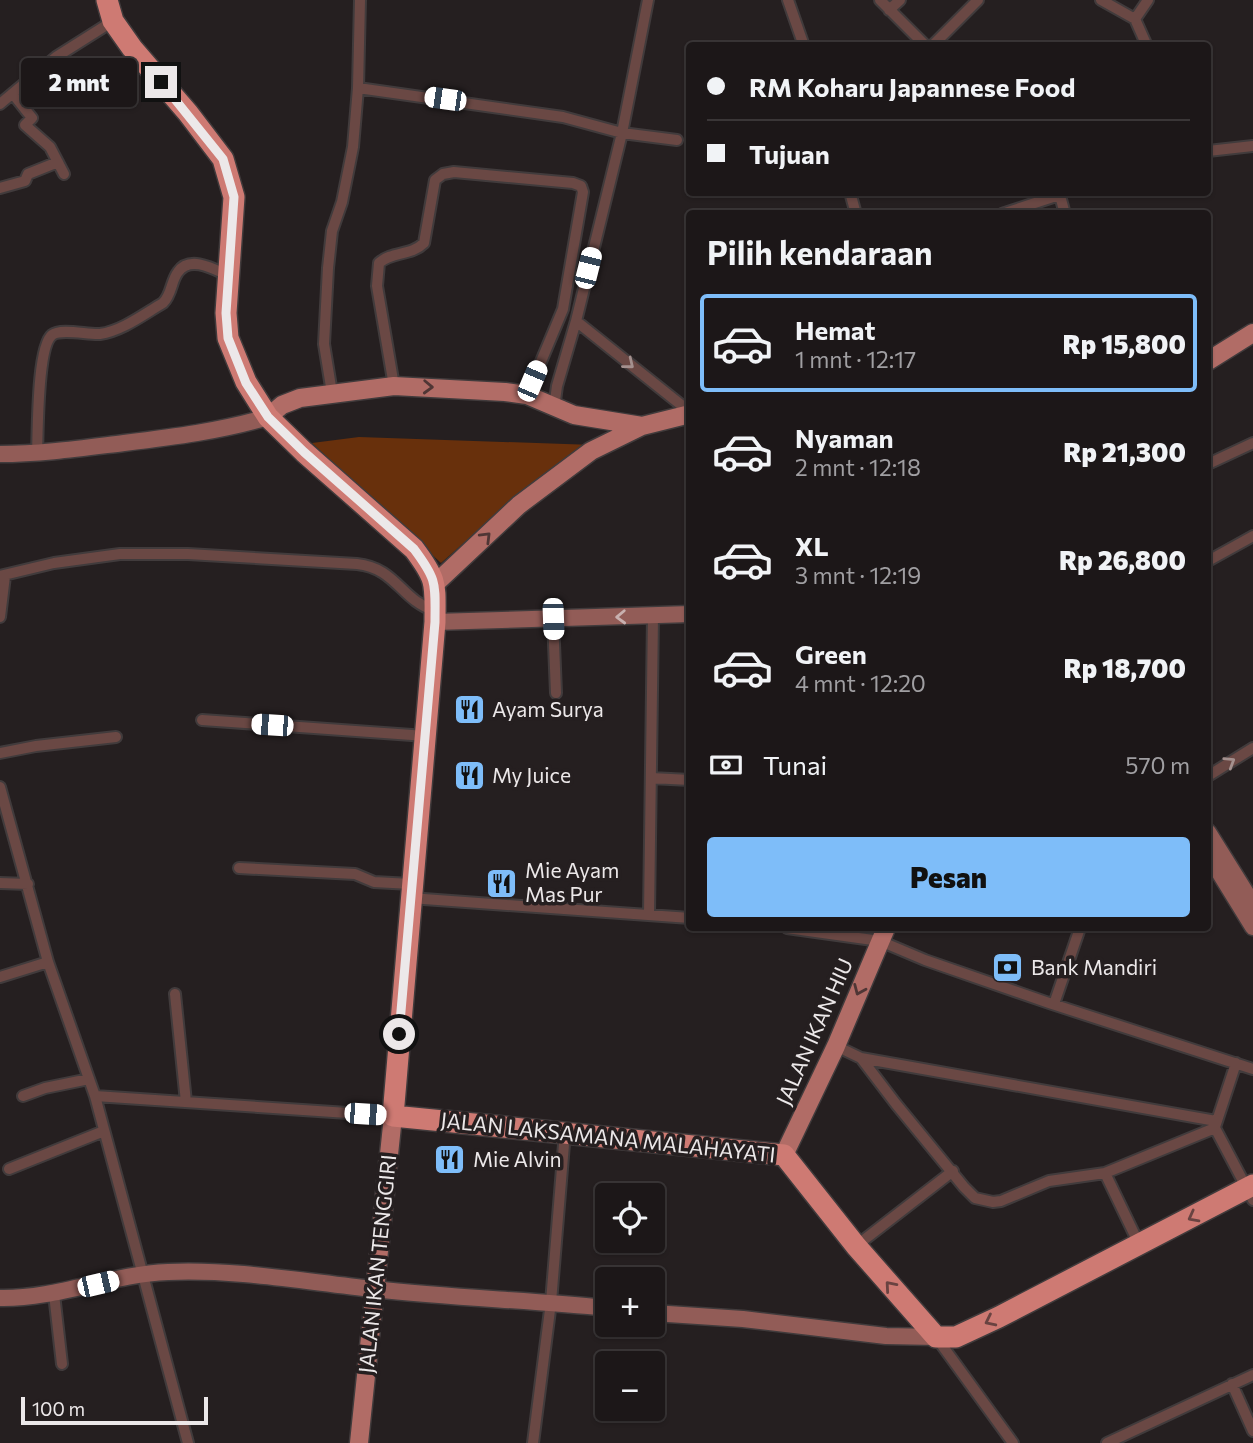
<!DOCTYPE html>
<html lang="id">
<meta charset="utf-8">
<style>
:root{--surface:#1c1718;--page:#252021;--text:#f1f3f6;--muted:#a09fa2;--line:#3a3637;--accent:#7ebdf9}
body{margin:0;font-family:Commissioner,sans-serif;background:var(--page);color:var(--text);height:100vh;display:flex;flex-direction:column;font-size:26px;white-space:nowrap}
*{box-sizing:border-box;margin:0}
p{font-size:23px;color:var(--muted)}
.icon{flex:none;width:38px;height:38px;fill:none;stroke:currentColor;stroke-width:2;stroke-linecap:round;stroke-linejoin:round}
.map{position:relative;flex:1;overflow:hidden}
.sheet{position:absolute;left:686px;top:210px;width:525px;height:721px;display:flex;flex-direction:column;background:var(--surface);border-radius:7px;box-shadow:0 2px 5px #0004,0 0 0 2px var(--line)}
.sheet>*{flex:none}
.hud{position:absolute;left:686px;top:42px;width:525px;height:154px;border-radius:7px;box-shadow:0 2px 5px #0004,0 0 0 2px var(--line);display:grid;align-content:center;height:154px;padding:0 21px;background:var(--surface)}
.fabs{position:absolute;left:595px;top:1183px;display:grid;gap:14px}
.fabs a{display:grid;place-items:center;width:70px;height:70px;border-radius:7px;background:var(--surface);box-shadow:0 2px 5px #0004,0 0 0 2px var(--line);font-size:35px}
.scale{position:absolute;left:21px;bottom:18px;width:187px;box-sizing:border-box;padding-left:7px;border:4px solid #ece8e9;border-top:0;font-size:19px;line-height:24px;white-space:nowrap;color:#ece8e9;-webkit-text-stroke:5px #251f20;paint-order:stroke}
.end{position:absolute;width:32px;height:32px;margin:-16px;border:9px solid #ece8e9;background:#111;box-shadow:0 0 0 4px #111}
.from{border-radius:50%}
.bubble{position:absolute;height:49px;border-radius:7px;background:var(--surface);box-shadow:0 2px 5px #0004,0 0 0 2px var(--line);font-size:23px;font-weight:800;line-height:49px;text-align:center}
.car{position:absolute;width:21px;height:42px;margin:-21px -10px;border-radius:9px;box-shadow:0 0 5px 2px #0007;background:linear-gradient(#fff 24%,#345 0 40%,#fff 0 76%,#345 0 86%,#fff 0)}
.hud b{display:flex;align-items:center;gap:24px;height:66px;font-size:26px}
.hud b+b{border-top:2px solid var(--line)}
.hud i{width:18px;height:18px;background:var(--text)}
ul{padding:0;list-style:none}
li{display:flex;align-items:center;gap:21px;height:98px;margin:0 14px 10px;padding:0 7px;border:4px solid transparent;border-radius:7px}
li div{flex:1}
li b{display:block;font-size:26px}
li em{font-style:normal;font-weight:800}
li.selected{border-color:var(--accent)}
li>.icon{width:63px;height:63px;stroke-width:1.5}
h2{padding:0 21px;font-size:32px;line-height:84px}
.pay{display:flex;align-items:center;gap:18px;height:77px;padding:0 21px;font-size:26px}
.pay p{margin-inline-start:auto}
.button{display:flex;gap:14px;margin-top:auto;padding:14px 21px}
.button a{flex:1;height:80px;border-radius:7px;background:var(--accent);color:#111;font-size:28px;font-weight:800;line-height:80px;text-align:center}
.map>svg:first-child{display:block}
.green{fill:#68300c}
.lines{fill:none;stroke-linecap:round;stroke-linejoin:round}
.street-casing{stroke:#413b3c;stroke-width:14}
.secondary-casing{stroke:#413b3c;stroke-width:19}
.primary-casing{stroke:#413b3c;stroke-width:21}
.highway-casing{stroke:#413b3c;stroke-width:24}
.street{stroke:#6a4844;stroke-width:10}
.secondary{stroke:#925c57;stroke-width:16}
.primary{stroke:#b16c66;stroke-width:18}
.highway{stroke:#ce7a73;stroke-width:21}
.oneway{stroke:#a4908e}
.oneway2{stroke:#4f3635}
.oneway3{stroke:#c8b0af}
.oneway4{stroke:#694341}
.route{stroke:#ece8e9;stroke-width:9}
.labels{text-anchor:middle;stroke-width:7;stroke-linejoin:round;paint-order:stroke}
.poi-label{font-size:21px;fill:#ece8e9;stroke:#251f20;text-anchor:start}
.street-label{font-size:21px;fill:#ece8e9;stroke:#251f20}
</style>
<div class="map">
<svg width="1253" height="1443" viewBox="0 0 1253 1443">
<rect width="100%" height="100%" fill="#251f20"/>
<path class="green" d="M359,437L594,445L517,496L441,563L312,443Z"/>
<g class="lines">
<defs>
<path id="street" d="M788,0L804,46
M880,0L926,46
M1101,0L1135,19
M889,10L900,0
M1135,19L1147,46
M1135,19L1148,0
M932,46L978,0
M358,88L563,117L622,133L677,140
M13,94L32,118L25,125L50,147L64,174
M0,104L56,57L113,21
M1208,151L1253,146
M0,188L25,181L28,174L58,162
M850,192L856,214
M1059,192L1065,214
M1002,214L1059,195
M576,321L690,412
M394,386L377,286L379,263C392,251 411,256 424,243L435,180L443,174L454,172L573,183L581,186L583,192L563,309L527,395
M332,393L324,344L328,268L332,231L342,202L353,147L358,88L360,0
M554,408L557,386L576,321L622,133L648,0
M37,453C38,433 37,347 52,335C61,328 88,335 100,334C122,331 144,314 163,303C172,294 171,281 178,272C190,255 214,269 227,275
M1208,464L1253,443
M1208,561L1253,536
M0,576L54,563L120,554H188L357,564C396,568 401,600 435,611
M0,617L5,576
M553,619L556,693
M202,720L426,736
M0,753L36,746L116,737
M1208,776L1253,748
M651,778L690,780
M0,787L48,962L95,1096L188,1443
M239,868L355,874L374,882L411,884
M0,883L28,884
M410,898L690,918
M649,914L653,616
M787,928L880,941L925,960L1049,1003L1253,1069
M0,977L48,962
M175,994L186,1102
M1054,1004L1080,928
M836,1046L861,1058L1216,1121
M861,1058L896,1104L964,1187L975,1198L993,1202L1001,1201L1049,1181L1105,1173L1215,1128
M23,1096L45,1088L89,1079
M95,1096L393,1116
M1215,1127L1236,1063
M1215,1128L1253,1200
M9,1169L104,1131
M1105,1173L1139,1244
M856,1246L953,1171
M54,1294L62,1364
M936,1337L1013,1443
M1232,1384L1253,1431
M533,1443L551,1302L565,1132
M1107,1443L1253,1375"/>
<path id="secondary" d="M0,454C42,454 83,448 124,443C173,437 221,431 268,417
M435,622L690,614
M1208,832L1253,904
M1208,854L1253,927
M0,1298C58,1299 111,1274 168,1272C237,1269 306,1282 374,1289C452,1298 530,1300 607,1308
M653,1313L743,1319L886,1336L936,1337"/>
<path id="primary" d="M1208,361L1253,333
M268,417L282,405L300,398L394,386L505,392L527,395L574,415L642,426
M436,583L519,505L591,451L642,426L690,414
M784,1155L836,1046L886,928
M359,1443L393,1116"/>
<path id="highway" d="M107,0L113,21L132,48L188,113L223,159L234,197L226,313L228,338L246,382L268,417L304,452L414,549C438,581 435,584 435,622L393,1116L784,1155L856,1246L936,1337H956L999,1317L1253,1185"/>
</defs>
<use href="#street" class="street-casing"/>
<use href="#secondary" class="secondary-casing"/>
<use href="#primary" class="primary-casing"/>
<use href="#highway" class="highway-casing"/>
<use href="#street" class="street"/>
<use href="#secondary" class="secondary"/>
<use href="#primary" class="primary"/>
<use href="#highway" class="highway"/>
</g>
<defs><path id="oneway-chevron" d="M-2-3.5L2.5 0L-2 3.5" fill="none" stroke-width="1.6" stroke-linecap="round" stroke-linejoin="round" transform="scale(1.75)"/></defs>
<g class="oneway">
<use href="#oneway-chevron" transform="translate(629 364) rotate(39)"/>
<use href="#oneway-chevron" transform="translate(1230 762) rotate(-32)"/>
</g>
<g class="oneway2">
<use href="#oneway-chevron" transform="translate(428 387) rotate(2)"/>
<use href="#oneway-chevron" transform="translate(486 537) rotate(-45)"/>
<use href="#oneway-chevron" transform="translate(859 990) rotate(113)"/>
</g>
<use class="oneway3" href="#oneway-chevron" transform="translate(621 617) rotate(178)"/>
<g class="oneway4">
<use href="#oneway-chevron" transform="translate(1193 1217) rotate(152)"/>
<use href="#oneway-chevron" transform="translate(890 1286) rotate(-131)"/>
<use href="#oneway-chevron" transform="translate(990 1321) rotate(154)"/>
</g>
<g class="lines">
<path class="route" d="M161,82L223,159L234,197L226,313L228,338L246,383L268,417L304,452L414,549C438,581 435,584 435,622L399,1034"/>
</g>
<defs>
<symbol id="restaurant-square" viewBox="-11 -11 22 22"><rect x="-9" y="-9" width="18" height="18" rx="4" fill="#7ebdf9" stroke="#251f20"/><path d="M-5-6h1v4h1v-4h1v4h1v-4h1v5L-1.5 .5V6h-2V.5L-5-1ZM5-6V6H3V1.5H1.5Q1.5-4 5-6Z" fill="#111"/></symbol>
<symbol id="bank-square" viewBox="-11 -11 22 22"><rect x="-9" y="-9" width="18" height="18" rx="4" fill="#7ebdf9" stroke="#251f20"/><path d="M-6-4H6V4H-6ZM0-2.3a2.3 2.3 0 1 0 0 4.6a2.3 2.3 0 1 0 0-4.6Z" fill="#111"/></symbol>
</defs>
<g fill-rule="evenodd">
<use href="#restaurant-square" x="452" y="692" width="35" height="35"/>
<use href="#restaurant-square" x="452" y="758" width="35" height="35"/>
<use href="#restaurant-square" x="484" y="866" width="35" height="35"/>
<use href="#bank-square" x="990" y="950" width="35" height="35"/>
<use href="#restaurant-square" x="432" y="1142" width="35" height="35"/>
</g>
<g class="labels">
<g class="poi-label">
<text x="492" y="717">Ayam Surya</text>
<text x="492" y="783">My Juice</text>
<text x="525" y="878">Mie Ayam<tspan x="525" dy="24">Mas Pur</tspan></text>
<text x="1031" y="975">Bank Mandiri</text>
<text x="473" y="1167">Mie Alvin</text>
</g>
<g class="street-label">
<text transform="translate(815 1032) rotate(-66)" y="7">JALAN IKAN HIU</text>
<text transform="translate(608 1138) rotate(6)" y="7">JALAN LAKSAMANA MALAHAYATI</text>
<text transform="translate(378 1264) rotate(-84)" y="7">JALAN IKAN TENGGIRI</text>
</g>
</g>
</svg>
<div class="fabs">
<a><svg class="icon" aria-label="locate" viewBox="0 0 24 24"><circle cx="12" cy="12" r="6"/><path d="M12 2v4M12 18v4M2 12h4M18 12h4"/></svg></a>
<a>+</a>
<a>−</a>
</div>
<div class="scale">100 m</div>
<i class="end from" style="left:399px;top:1034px"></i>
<i class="end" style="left:161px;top:82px"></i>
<div class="bubble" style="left:21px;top:58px;width:116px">2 mnt</div>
<i class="car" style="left:445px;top:99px;rotate:278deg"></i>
<i class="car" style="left:588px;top:268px;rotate:14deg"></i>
<i class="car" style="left:532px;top:381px;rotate:23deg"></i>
<i class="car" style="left:553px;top:619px;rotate:178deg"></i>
<i class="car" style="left:272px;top:725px;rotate:274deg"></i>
<i class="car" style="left:365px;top:1114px;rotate:94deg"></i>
<i class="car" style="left:98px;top:1284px;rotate:77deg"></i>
<div class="hud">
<b><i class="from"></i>RM Koharu Japannese Food</b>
<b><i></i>Tujuan</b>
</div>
<section class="sheet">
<h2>Pilih kendaraan</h2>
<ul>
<li class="selected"><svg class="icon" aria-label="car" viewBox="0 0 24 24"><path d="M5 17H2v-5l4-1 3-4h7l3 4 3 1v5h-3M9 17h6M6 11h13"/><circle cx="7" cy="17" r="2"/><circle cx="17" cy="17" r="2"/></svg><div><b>Hemat</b><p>1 mnt · 12:17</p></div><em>Rp 15,800</em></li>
<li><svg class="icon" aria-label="car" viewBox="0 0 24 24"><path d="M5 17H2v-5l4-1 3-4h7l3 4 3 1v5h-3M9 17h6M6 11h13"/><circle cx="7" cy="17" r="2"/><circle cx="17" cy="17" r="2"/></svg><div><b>Nyaman</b><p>2 mnt · 12:18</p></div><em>Rp 21,300</em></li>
<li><svg class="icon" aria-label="car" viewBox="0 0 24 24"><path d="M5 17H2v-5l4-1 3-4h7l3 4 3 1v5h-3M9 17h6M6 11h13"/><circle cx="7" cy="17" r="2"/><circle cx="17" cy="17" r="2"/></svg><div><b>XL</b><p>3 mnt · 12:19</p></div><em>Rp 26,800</em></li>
<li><svg class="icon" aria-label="car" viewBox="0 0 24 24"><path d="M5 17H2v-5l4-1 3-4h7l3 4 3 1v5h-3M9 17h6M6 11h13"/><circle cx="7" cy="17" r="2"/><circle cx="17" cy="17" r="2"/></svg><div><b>Green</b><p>4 mnt · 12:20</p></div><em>Rp 18,700</em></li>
</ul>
<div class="pay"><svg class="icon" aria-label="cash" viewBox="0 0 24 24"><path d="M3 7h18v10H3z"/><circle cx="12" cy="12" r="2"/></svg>Tunai<p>570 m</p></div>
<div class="button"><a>Pesan</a></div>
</section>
</div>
